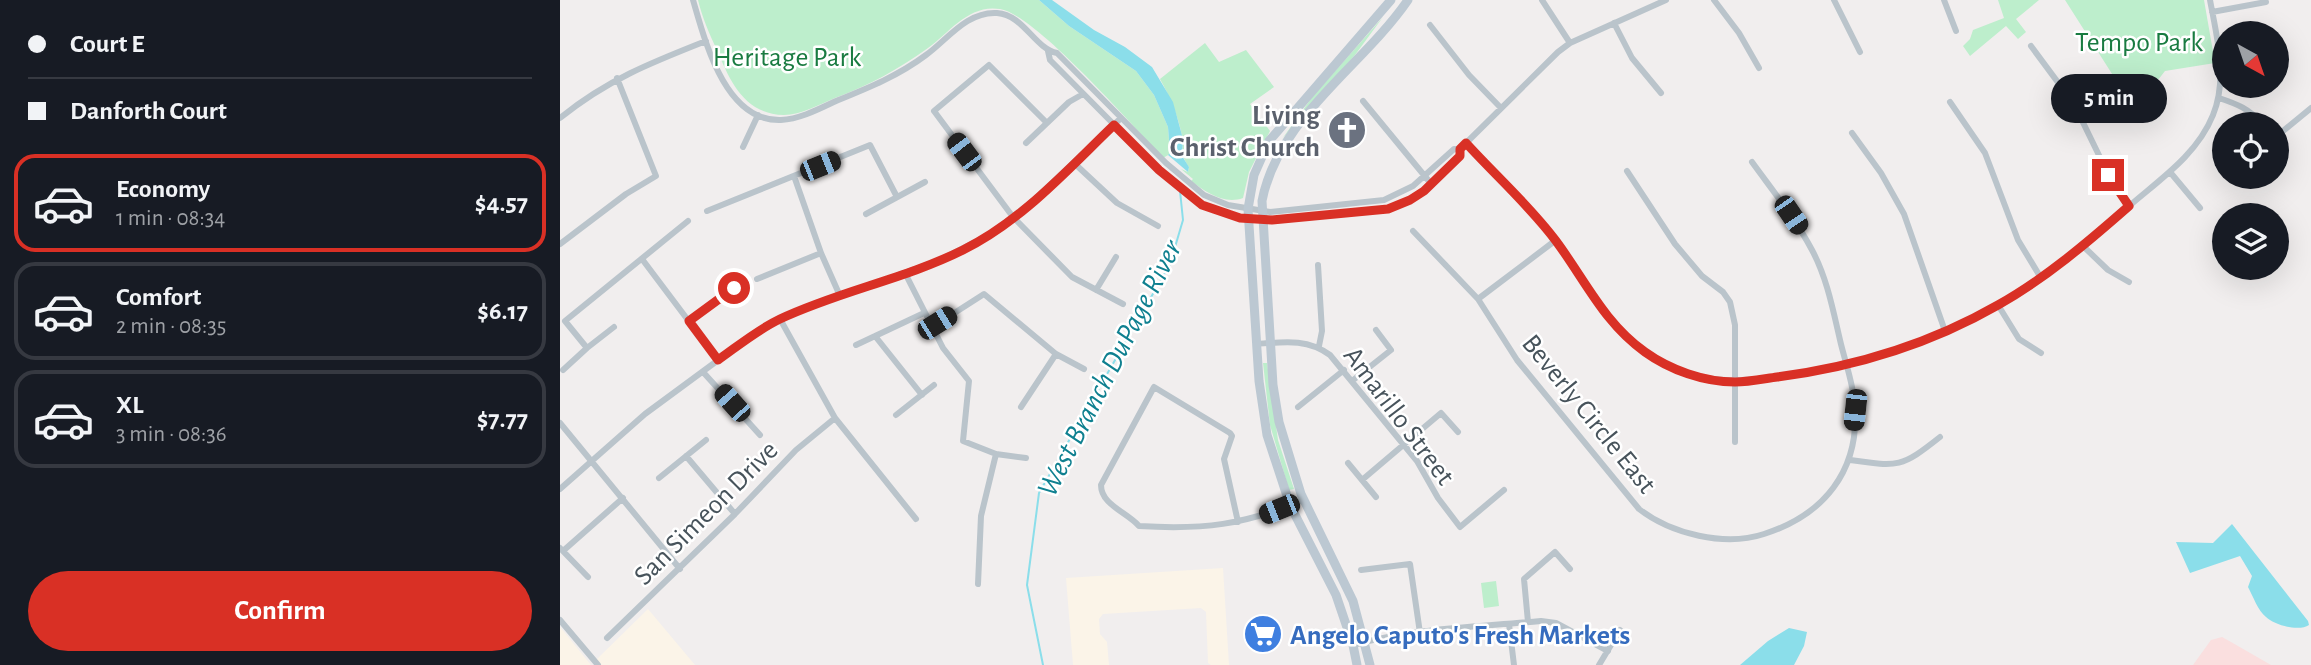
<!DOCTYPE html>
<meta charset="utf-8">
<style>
:root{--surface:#171b24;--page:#242831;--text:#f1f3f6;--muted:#9ea1a6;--line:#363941;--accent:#d93025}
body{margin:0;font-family:"Alegreya Sans",sans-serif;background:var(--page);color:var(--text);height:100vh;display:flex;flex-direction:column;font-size:26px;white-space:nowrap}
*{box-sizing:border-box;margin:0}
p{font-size:23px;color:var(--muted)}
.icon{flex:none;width:38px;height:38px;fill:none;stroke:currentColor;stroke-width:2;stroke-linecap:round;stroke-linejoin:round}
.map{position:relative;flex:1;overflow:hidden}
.sheet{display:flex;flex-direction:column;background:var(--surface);width:560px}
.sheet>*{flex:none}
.guide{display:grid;align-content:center;height:154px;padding:0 28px;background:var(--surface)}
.needle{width:46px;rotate:140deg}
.tools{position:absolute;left:1652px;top:21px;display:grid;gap:14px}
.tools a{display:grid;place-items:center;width:77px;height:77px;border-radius:50%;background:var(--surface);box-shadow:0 7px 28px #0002;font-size:35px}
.end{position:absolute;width:32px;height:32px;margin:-16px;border:9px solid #d93025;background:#fff;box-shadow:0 0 0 4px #fff}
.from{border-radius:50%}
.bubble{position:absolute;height:49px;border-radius:24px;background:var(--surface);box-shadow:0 7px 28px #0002;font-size:23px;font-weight:700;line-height:49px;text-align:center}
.car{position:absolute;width:21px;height:42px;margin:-21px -10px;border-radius:9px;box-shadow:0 0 5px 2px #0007;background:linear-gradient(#222 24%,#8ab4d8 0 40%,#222 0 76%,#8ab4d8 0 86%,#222 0)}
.guide b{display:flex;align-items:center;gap:24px;height:66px;font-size:26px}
.guide b+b{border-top:2px solid var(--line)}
.guide i{width:18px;height:18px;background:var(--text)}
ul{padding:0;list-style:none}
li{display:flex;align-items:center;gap:21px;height:98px;margin:0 14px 10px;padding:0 14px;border:4px solid var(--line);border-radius:21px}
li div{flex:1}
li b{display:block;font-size:26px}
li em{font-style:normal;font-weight:700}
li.selected{border-color:var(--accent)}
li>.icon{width:63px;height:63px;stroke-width:1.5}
.action{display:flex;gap:14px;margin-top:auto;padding:14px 28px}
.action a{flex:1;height:80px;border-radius:42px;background:var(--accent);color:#fff;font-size:28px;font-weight:700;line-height:80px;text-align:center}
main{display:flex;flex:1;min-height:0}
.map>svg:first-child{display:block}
.commercial{fill:#fbf4e8}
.medical{fill:#fadfdf}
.green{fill:#bdeecc}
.water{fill:#8bdeea}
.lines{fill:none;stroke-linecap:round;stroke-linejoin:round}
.stream{stroke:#8bdeea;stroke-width:2}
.minor{stroke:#bac4cb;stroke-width:6}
.secondary{stroke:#bcc8d2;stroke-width:9}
.route{stroke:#d93025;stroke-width:9}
.labels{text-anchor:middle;stroke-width:5;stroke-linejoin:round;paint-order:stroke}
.park-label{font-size:28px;fill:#197b41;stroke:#fff}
.worship-label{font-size:28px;font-weight:bold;fill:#5b616d;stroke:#fff;text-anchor:end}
.street-label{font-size:28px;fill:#47535b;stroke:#fff}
.shop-label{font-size:28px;font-weight:bold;fill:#366cbe;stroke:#fff;text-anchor:start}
.water-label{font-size:30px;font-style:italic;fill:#0f8090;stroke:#fff}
</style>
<main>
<section class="sheet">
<div class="guide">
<b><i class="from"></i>Court E</b>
<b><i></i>Danforth Court</b>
</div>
<ul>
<li class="selected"><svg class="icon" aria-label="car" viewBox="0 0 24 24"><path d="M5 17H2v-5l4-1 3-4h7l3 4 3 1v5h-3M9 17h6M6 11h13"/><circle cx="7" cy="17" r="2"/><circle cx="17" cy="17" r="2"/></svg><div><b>Economy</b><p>1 min · 08:34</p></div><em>$4.57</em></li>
<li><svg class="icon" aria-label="car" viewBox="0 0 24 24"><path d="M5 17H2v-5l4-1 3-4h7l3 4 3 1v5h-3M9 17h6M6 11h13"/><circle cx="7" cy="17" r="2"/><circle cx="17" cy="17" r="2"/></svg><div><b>Comfort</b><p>2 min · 08:35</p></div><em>$6.17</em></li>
<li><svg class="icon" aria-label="car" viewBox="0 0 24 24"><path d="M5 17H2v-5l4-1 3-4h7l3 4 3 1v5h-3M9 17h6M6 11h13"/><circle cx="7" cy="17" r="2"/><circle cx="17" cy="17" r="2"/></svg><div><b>XL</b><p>3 min · 08:36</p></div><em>$7.77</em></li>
</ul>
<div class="action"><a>Confirm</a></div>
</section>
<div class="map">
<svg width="1751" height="665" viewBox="0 0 1751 665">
<rect width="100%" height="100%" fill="#f1eeee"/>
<path class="commercial" d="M663,568L669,665H651L648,663L646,612L641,608L543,614L539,619L540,634L547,642L549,665H513L506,578Z
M88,609L135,665H41L36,660Z
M0,627L31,665H0Z"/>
<path class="medical" d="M1662,637L1671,642L1711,665H1633L1651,640Z"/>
<path class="green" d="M138,0H479L509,26L576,71L594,95L608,127L610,154L603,158C575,128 475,14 440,9C409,4 390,32 368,48C337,70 310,85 275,98C260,104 241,115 224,115C184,114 170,81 157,50C149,33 142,17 138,0Z
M1438,0H1479L1456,19L1466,32L1458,39L1446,26L1410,56L1403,46L1410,39L1413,30L1444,18Z
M1505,0H1644L1655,63L1605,71L1587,94L1568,87L1561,88Z
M823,17L795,55L722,139L753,96Z
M645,43L659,62L686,50L714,87L690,104L710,131L689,172L683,198C664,205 646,192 631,181L633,179L621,169L628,172L629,167C620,154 624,150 622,136C618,115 610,97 600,79Z
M703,363H707L718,440L734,489L729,490L710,425Z
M936,581L939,606L924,608L921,583Z"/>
<path class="water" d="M479,0H492L534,30L565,47L592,67L613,102L623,139L622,156L629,167L628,172L608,155L610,153L608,127L594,95L576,71L509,26Z
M1672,524L1748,621L1749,625C1739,632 1714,625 1706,617C1698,611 1693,596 1688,587L1692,576L1680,556L1630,573L1616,542L1653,543Z
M1229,628L1247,632L1244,646L1234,665H1180L1208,641Z"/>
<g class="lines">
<path class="stream" d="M483,665L467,585L479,493L610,264L623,220L620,191"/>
<path class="minor" d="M133,0C145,41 165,122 221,120C240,119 259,109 276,101C308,88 338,76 366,55C387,40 407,11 437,13C464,15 474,48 497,53L606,163L644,195L668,205L710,212L824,200L853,186L894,149H900L998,52L1010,43L1106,0
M982,0L1010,43
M1154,0L1179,33L1199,68
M1274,0L1300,52
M1384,0L1396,31
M1652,12L1706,2
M1054,23L1072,58L1101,93
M870,25L909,75L941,108
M1471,46L1514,104L1552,182L1569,206
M488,51L490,60L599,170L642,205L679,218L712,220L828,209L850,200L864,191L900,156V149
M1659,98C1677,104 1690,109 1702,124
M803,101L868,180
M1390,102L1425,153L1458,240L1481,278
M0,118C47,80 90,63 146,41
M487,123L429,65L374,111L453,217L512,277L563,304
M1292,133L1321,173L1344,214L1385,331
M1717,136L1751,108
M466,143L509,102L523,94
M906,143C935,174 966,203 993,237C1035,290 1050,345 1122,371C1159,385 1189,380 1226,376C1317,364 1407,330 1482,278C1512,256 1539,231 1568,207C1599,180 1637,155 1653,115C1668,78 1657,38 1650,0
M183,147L198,115
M514,163L557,203L598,226
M1067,171L1115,244L1142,276L1163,292L1170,302L1175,325V442
M1610,172L1640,208
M234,176L261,253L280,296
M147,211L310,145L337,197
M306,214L365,182
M853,231L918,299L957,360L1079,509C1111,534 1165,547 1204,534C1264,515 1299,471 1295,408C1294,385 1285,362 1280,340C1273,310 1267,278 1252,250C1235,218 1213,191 1192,162
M0,244L66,194L96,176L57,78
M1523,246L1548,270L1569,282
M82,259L158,360
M758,265L762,331L759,346
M345,273L383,348L409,381L403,441L436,454L466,458
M197,279L261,253
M536,290L556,257
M918,299L996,240
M1438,305L1459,339L1481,353
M220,319L275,418L356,519
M129,321L174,288
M371,328L424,294L496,354L524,369
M315,336L362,395
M696,344C723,342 747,338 770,355L857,461L878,498L900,527L944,490
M296,345L364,313
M27,348L5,321L128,221
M3,370L27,348L54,327
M143,372L200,435
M792,381L831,350L816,330
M461,407L496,354
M738,407L784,370
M336,415L374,385
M0,423L120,569
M126,456L175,514
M1290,460C1338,467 1341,468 1380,437
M788,463L816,497
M99,478L146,440
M802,480L881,413L898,432
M0,489L85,414L199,330L235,312L380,260L429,235L473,201L561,118
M678,522L664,459L672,436L670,433L594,387L541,485C541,505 567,512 579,526C643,530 684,525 743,500
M0,548L28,577
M3,551L63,498
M801,570L850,564L860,633
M418,584L421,516L436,454
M0,620L38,665
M968,622L964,579L995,552L1010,569
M949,624L954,665
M47,638L175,514L236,450L275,418
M793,645C853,628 919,627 981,621L996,623L1048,651
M1039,665L1060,630"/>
<path class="secondary" d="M797,665L793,645L776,595L730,505L707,435L699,381L688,209L694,175L709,141L831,0
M810,665L793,601L741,494L719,422L713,385L702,201C718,118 802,67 848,0"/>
</g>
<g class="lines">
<path class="route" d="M174,288L129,321L158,360C178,346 197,330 220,319C279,291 345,279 403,250C462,221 508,169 554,125L599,170L642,205L680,218L712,220L828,209L850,200L864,191L900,156V149L906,143C936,176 970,206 996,241C1025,280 1044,323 1085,352C1110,370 1144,382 1175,382C1188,382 1203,379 1217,377C1294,367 1370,344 1438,305C1486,278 1528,242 1569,206L1548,175"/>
</g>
<defs>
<symbol id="church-disc" viewBox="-11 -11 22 22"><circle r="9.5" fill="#6b7280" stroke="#fff"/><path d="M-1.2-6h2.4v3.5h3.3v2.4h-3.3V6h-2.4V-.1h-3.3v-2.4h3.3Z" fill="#fff"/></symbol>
<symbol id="supermarket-disc" viewBox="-11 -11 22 22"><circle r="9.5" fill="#3f7fe0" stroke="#fff"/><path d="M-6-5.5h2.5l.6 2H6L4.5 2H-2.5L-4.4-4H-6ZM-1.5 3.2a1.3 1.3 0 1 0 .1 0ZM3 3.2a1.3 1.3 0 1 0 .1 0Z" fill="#fff"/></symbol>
</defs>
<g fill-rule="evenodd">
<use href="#church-disc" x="765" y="108" width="44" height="44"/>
<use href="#supermarket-disc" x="681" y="612" width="44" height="44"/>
</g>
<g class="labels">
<g class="park-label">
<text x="1579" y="51">Tempo Park</text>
<text x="227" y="66">Heritage Park</text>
</g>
<g class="worship-label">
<text x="760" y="124">Living<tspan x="760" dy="32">Christ Church</tspan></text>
</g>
<g class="street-label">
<text transform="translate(1030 413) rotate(51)" y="10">Beverly Circle East</text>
<text transform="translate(840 415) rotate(53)" y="10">Amarillo Street</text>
<text transform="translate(145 512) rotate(-45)" y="10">San Simeon Drive</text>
</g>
<g class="shop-label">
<text x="730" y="644">Angelo Caputo's Fresh Markets</text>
</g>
<g class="water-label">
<text transform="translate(549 368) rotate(-63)" y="10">West Branch DuPage River</text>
</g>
</g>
</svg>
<div class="tools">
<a><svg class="needle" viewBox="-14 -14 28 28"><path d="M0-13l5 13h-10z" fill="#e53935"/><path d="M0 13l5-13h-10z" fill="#9ea1a6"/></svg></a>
<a><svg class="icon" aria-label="locate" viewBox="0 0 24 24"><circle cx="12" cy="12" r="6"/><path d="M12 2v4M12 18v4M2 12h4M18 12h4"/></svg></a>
<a><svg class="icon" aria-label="layers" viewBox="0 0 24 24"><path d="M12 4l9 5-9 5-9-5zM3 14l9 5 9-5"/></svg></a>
</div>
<i class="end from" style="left:174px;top:288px"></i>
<i class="end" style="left:1548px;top:175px"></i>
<div class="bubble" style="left:1491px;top:74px;width:116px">5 min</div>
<i class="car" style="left:404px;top:152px;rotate:323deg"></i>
<i class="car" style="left:260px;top:166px;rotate:68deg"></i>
<i class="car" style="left:1231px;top:215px;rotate:146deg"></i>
<i class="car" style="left:377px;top:323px;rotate:58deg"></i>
<i class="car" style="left:172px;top:403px;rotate:318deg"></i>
<i class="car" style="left:1295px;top:410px;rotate:186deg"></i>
<i class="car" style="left:719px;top:509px;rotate:248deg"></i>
</div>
</main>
